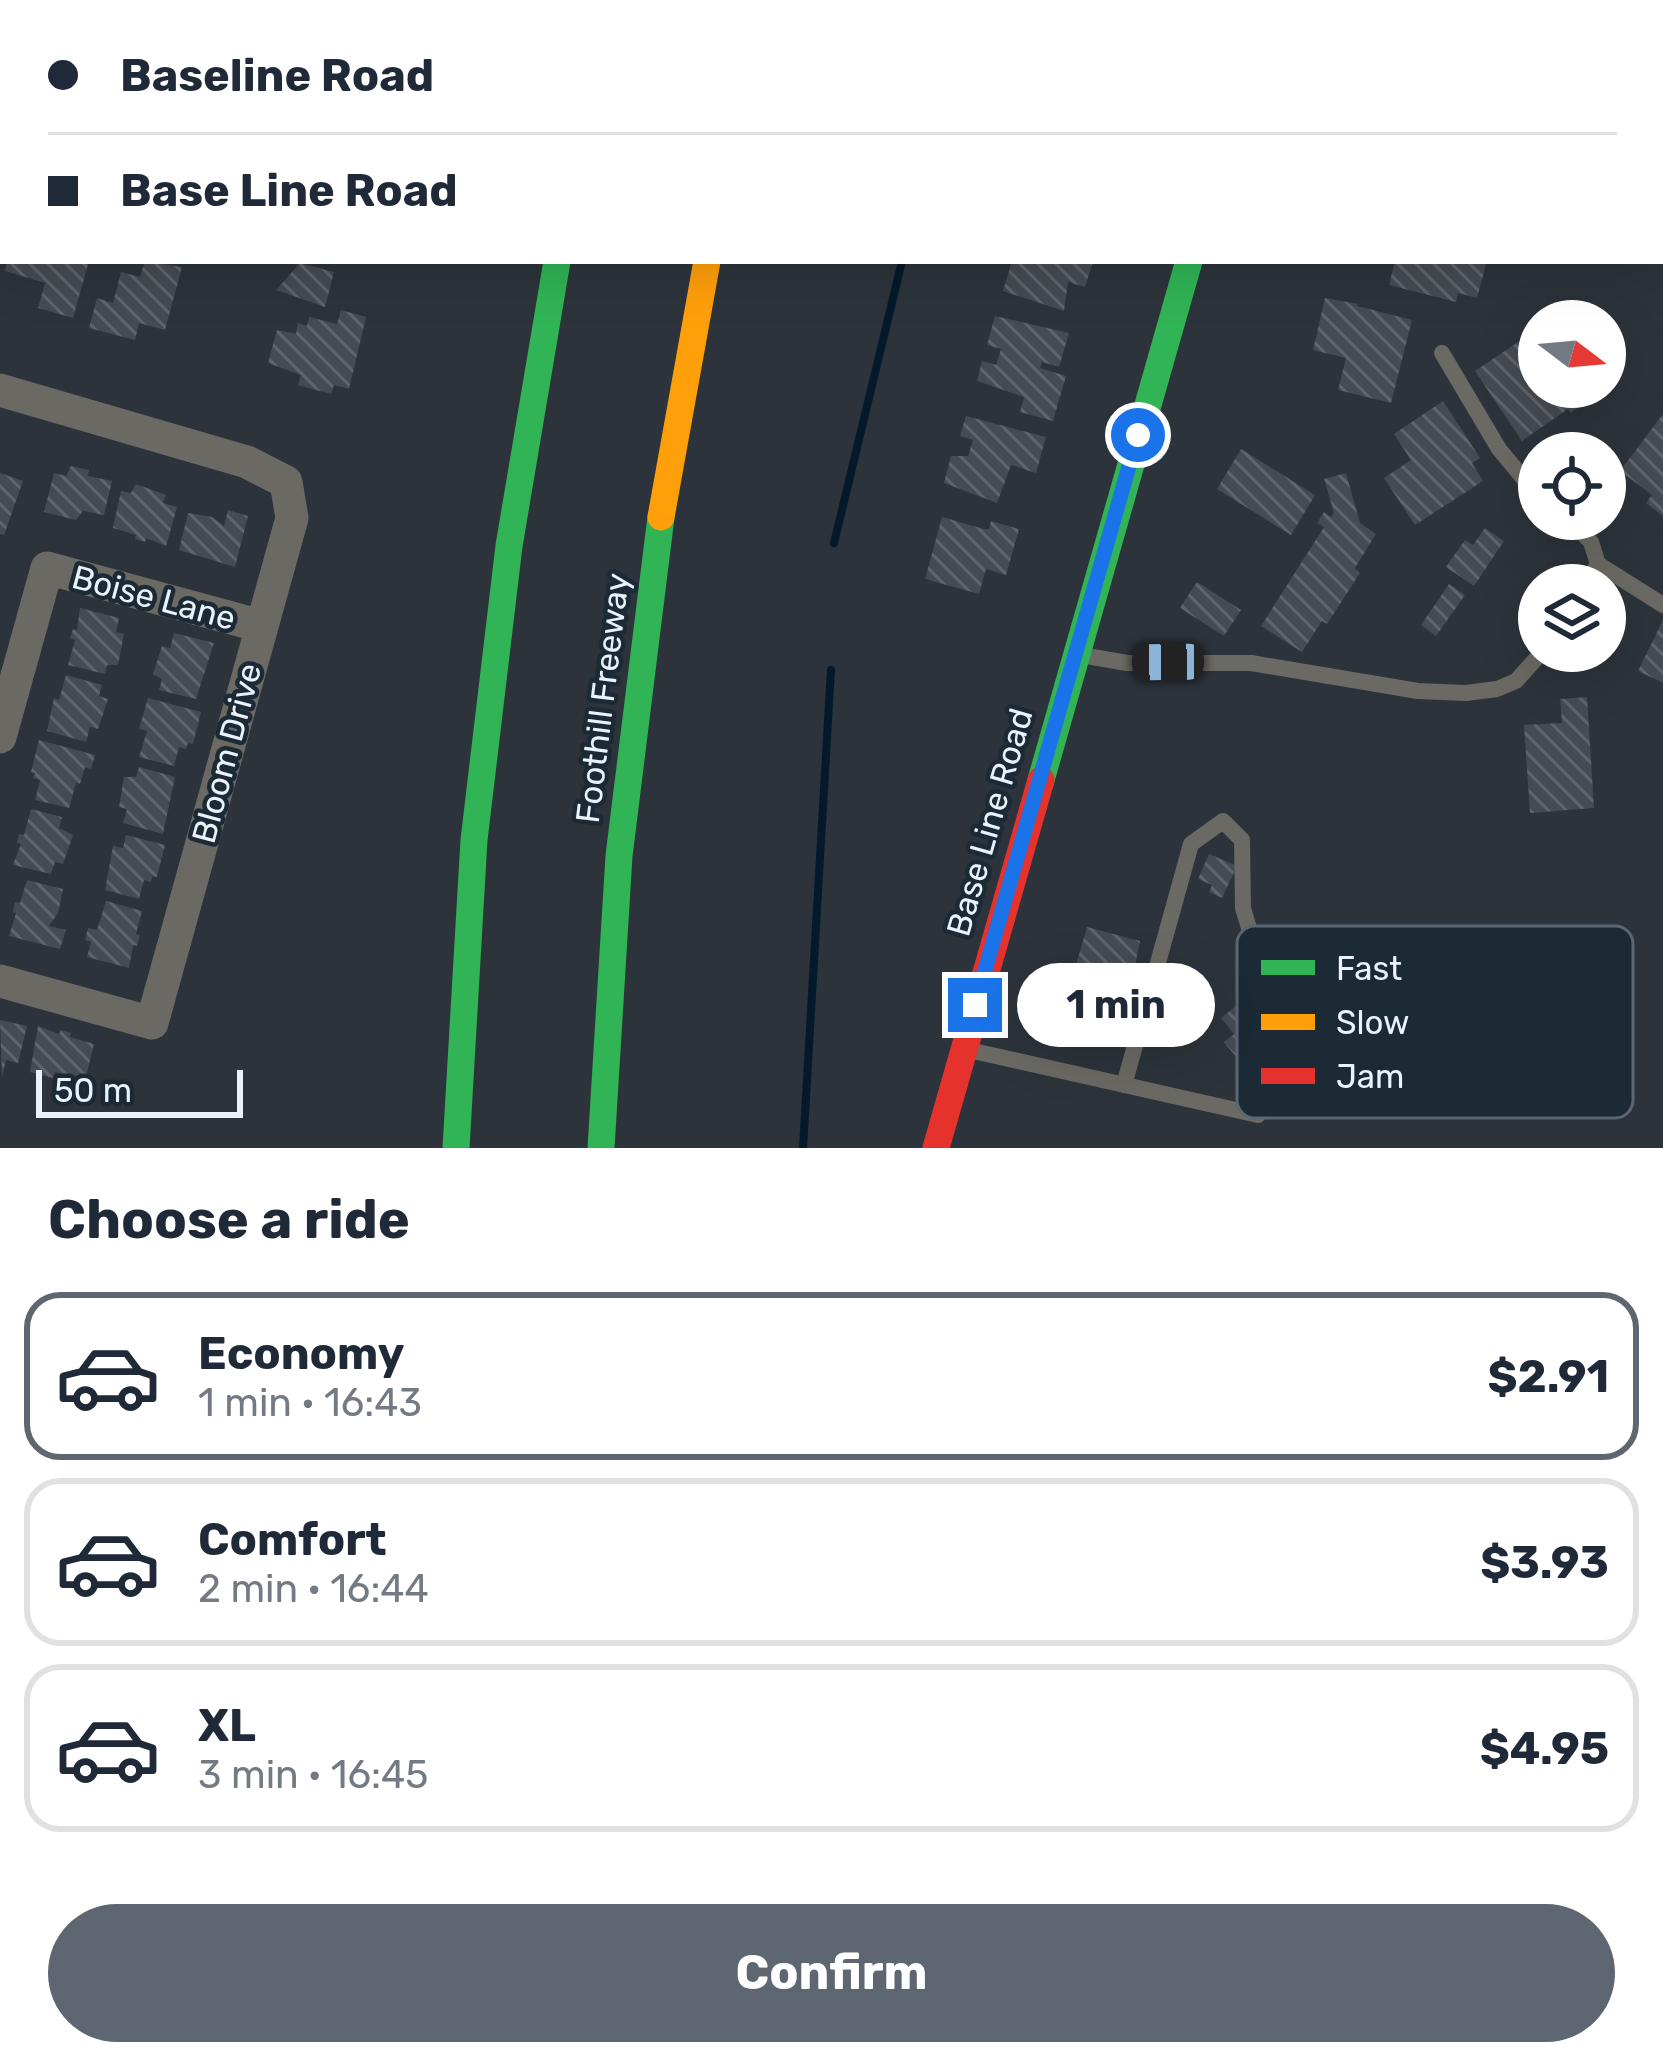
<!DOCTYPE html>
<meta charset="utf-8">
<style>
:root{--surface:#fff;--page:#f6f6f7;--text:#1f2937;--muted:#747a83;--line:#e0e1e3;--accent:#5d6671}
body{margin:0;font-family:Rubik,sans-serif;background:var(--page);color:var(--text);height:100vh;display:flex;flex-direction:column;font-size:45px;white-space:nowrap}
*{box-sizing:border-box;margin:0}
p{font-size:39px;color:var(--muted)}
.icon{flex:none;width:66px;height:66px;fill:none;stroke:currentColor;stroke-width:2;stroke-linecap:round;stroke-linejoin:round}
.map{position:relative;height:1148px;overflow:hidden}
.panel{display:flex;flex-direction:column;background:var(--surface);flex:1}
.panel>*{flex:none}
.hud{position:absolute;left:0px;top:0px;width:1665px;height:264px;box-shadow:0 12px 48px #0002;display:grid;align-content:center;height:264px;padding:0 48px;background:var(--surface)}
.needle{width:78px;rotate:106deg}
.controls{position:absolute;left:1518px;top:300px;display:grid;gap:24px}
.controls a{display:grid;place-items:center;width:108px;height:108px;border-radius:50%;background:var(--surface);box-shadow:0 12px 48px #0002;font-size:60px}
.scale{position:absolute;left:36px;bottom:30px;width:207px;box-sizing:border-box;padding-left:12px;border:6px solid #eaf3fb;border-top:0;font-size:33px;line-height:42px;white-space:nowrap;color:#eaf3fb;-webkit-text-stroke:9px #1c2a36;paint-order:stroke}
.end{position:absolute;width:54px;height:54px;margin:-27px;border:15px solid #1a73e8;background:#fff;box-shadow:0 0 0 6px #fff}
.from{border-radius:50%}
.bubble{position:absolute;height:84px;border-radius:42px;background:var(--surface);box-shadow:0 12px 48px #0002;font-size:39px;font-weight:700;line-height:84px;text-align:center}
.car{position:absolute;width:36px;height:72px;margin:-36px -18px;border-radius:15px;box-shadow:0 0 9px 3px #0007;background:linear-gradient(#222 24%,#8ab4d8 0 40%,#222 0 76%,#8ab4d8 0 86%,#222 0)}
.hud b{display:flex;align-items:center;gap:42px;height:114px;font-size:45px}
.hud b+b{border-top:3px solid var(--line)}
.hud i{width:30px;height:30px;background:var(--text)}
ul{padding:0;list-style:none}
li{display:flex;align-items:center;gap:36px;height:168px;margin:0 24px 18px;padding:0 24px;border:6px solid var(--line);border-radius:36px}
li div{flex:1}
li b{display:block;font-size:45px}
li em{font-style:normal;font-weight:700}
li.on{border-color:var(--accent)}
li>.icon{width:108px;height:108px;stroke-width:1.5}
h2{padding:0 48px;font-size:54px;line-height:144px}
.cta{display:flex;gap:24px;margin-top:auto;padding:24px 48px}
.cta a{flex:1;height:138px;border-radius:72px;background:var(--accent);color:#fff;font-size:48px;font-weight:700;line-height:138px;text-align:center}
.map>svg:first-child{display:block}
.lines{fill:none;stroke-linecap:round;stroke-linejoin:round}
.stream{stroke:#041a2a;stroke-width:8}
.building{fill:url(#building-back-hatch)}
.lane{stroke:#6b6963;stroke-width:16}
.street{stroke:#6b6963;stroke-width:33}
.fast{stroke:#30b455;stroke-width:27}
.slow{stroke:#ff9f0a;stroke-width:27}
.jam{stroke:#e5322d;stroke-width:27}
.route{stroke:#1a73e8;stroke-width:15}
.labels{text-anchor:middle;stroke-width:9;stroke-linejoin:round;paint-order:stroke}
.street-label{font-size:33px;fill:#eaf3fb;stroke:#1c2a36}
.key{fill:#1c2a36;stroke:#5a6671;stroke-width:3}
.key-label{font-size:33px;fill:#eaf3fb}
</style>
<div class="map">
<svg width="1663" height="1148" viewBox="0 0 1663 1148">
<defs>
<pattern id="building-back-hatch" width="6" height="6" patternUnits="userSpaceOnUse" patternTransform="scale(3)"><rect width="6" height="6" fill="#454b51"/><path d="M-1 5l2 2M0 0l6 6M5-1l2 2" fill="none" stroke="#60656b"/></pattern>
</defs>
<rect width="100%" height="100%" fill="#2c333a"/>
<g class="lines">
<path class="stream" d="M963,3L964,0
M834,543L902,261
M803,1148L831,670"/>
</g>
<path class="building" d="M7,261H89L73,318L38,308L45,283L5,271Z
M145,261L182,267L165,330L139,323L135,340L89,328L97,298L113,303L121,272L140,277Z
M1012,261H1093L1085,287L1068,282L1064,311L1003,291Z
M1395,261H1487L1477,298L1458,293L1456,302L1389,285Z
M300,263L334,272L325,307L276,290Z
M1325,298L1358,304L1357,306L1412,320L1391,403L1338,390L1346,358L1313,350Z
M341,310L366,317L349,389L334,385L331,394L298,385L301,375L268,363L277,330L296,334L298,323L307,326L309,317L337,324Z
M995,316L1069,333L1059,367L1042,362L1040,368L1066,376L1053,421L1020,412L1024,397L977,381L982,361L996,365L1001,349L987,345Z
M1521,340L1539,367V387H1591L1595,393L1571,413L1568,409L1522,441L1475,371Z
M1443,401L1480,458L1472,463L1483,481L1415,525L1384,478L1411,460L1394,434Z
M1663,414V516L1646,503L1652,495L1620,471Z
M966,416L1046,437L1036,473L1011,465L997,503L944,483L951,456H968L973,440L960,436Z
M1241,449L1315,495L1291,535L1217,489Z
M71,466L89,470L88,476L112,481L104,515L83,511L76,520L44,512L54,473L66,476Z
M0,473L23,481L4,535L0,534Z
M1346,473L1360,523L1376,534L1355,568L1360,573L1327,624L1322,621L1302,652L1261,626L1324,527L1317,523L1324,512L1331,517L1334,513L1324,479Z
M136,484L166,495L163,503L177,507L166,546L146,538L145,542L135,539L136,535L113,528L121,491L131,493Z
M228,510L248,516L235,567L179,550L188,513L212,517L224,526Z
M942,517L984,529H989L991,521L1019,529L1006,575L986,569L979,594L925,579Z
M1485,528L1504,541L1474,586L1446,567L1465,540L1473,545Z
M1197,582L1241,610L1224,636L1180,608Z
M1449,584L1465,595L1436,636L1421,625Z
M80,608L119,618L116,632L124,634L118,665H107L105,674L68,665L75,640L70,638L73,629L77,630Z
M1663,620V683L1638,671Z
M174,633L214,643L196,699L159,690L162,679L153,674L162,646L170,648Z
M66,675L102,685L99,696L108,699L98,729L90,727L86,742L47,731L54,698L59,700Z
M1587,697L1594,808L1530,813L1524,725L1562,723L1560,699Z
M148,698L201,712L193,744L188,743L186,749L179,747L174,766L139,757L147,731L139,729Z
M39,740L95,755L91,769L85,767L80,784L76,783L69,808L35,800L40,780L33,778L35,773L31,772Z
M139,767L175,777L163,834L123,823L127,809L119,807L124,777H136Z
M31,809L62,817L59,828L73,835L63,864L55,862L51,874L13,865L21,844L17,843L19,834L24,835Z
M126,835L165,845L157,877L152,876L151,882L144,880L139,899L105,890L113,846L123,848Z
M1209,854L1237,866L1222,898L1209,892L1212,885L1198,879Z
M27,880L63,889L58,913L49,926L66,930L60,949L9,936L16,913L13,912L15,902L20,903Z
M106,901L142,911L136,934L140,935L137,946L133,945L129,968L87,957L91,942L85,940L88,928L97,930Z
M1087,927L1140,941L1126,1011L1101,1005L1103,998L1069,989Z
M1240,1003L1250,1016L1262,1007L1276,1028L1237,1058L1224,1042L1234,1034L1221,1018Z
M0,1020L27,1026L18,1063L6,1060L2,1077Z
M38,1026L59,1034L61,1030L71,1033L70,1037L94,1044L85,1081L55,1072L53,1078L30,1072Z"/>
<g class="lines">
<path class="lane" d="M1442,353L1499,449L1539,497
M1569,519L1591,542L1598,564L1663,605
M1585,585L1598,564
M1081,655L1127,663H1251L1418,691L1466,693L1497,689L1516,681L1543,651
M969,1050L1258,1115L1281,1036L1243,908L1242,840L1223,821L1191,844L1124,1085"/>
<path class="street" d="M12,3L13,0
M436,3L437,0
M0,44L3,34
M0,390L247,462L286,482L292,518L152,1023L0,981
M0,737L47,568L261,626"/>
<path class="fast" d="M613,3L614,0
M763,3L764,0
M1041,780L1189,261
M456,1148L474,840L509,546L557,261
M601,1148L619,856L661,517"/>
<path class="slow" d="M1265,0V3
M661,517L707,261"/>
<path class="jam" d="M936,1148L1041,780"/>
</g>
<g class="lines">
<path class="route" d="M975,1005L1138,435"/>
</g>
<g class="labels">
<g class="street-label">
<text transform="translate(154 597) rotate(15)" y="12">Boise Lane</text>
<text transform="translate(602 698) rotate(-83)" y="12">Foothill Freeway</text>
<text transform="translate(226 753) rotate(-75)" y="12">Bloom Drive</text>
<text transform="translate(989 822) rotate(-74)" y="12">Base Line Road</text>
</g>
</g>
<rect x="1237" y="926" width="396" height="192" rx="18" class="key"/>
<rect x="1261" y="960" width="54" height="15" fill="#30b455"/>
<rect x="1261" y="1014" width="54" height="16" fill="#ff9f0a"/>
<rect x="1261" y="1068" width="54" height="16" fill="#e5322d"/>
<g class="key-label">
<text x="1336" y="980">Fast</text>
<text x="1336" y="1034">Slow</text>
<text x="1336" y="1088">Jam</text>
</g>
</svg>
<div class="controls">
<a><svg class="needle" viewBox="-14 -14 28 28"><path d="M0-13l5 13h-10z" fill="#e53935"/><path d="M0 13l5-13h-10z" fill="#747a83"/></svg></a>
<a><svg class="icon" aria-label="locate" viewBox="0 0 24 24"><circle cx="12" cy="12" r="6"/><path d="M12 2v4M12 18v4M2 12h4M18 12h4"/></svg></a>
<a><svg class="icon" aria-label="layers" viewBox="0 0 24 24"><path d="M12 4l9 5-9 5-9-5zM3 14l9 5 9-5"/></svg></a>
</div>
<div class="scale">50 m</div>
<i class="end from" style="left:1138px;top:435px"></i>
<i class="end" style="left:975px;top:1005px"></i>
<div class="bubble" style="left:1017px;top:963px;width:198px">1 min</div>
<i class="car" style="left:1168px;top:662px;rotate:269deg"></i>
<div class="hud">
<b><i class="from"></i>Baseline Road</b>
<b><i></i>Base Line Road</b>
</div>
</div>
<section class="panel">
<h2>Choose a ride</h2>
<ul>
<li class="on"><svg class="icon" aria-label="car" viewBox="0 0 24 24"><path d="M5 17H2v-5l4-1 3-4h7l3 4 3 1v5h-3M9 17h6M6 11h13"/><circle cx="7" cy="17" r="2"/><circle cx="17" cy="17" r="2"/></svg><div><b>Economy</b><p>1 min · 16:43</p></div><em>$2.91</em></li>
<li><svg class="icon" aria-label="car" viewBox="0 0 24 24"><path d="M5 17H2v-5l4-1 3-4h7l3 4 3 1v5h-3M9 17h6M6 11h13"/><circle cx="7" cy="17" r="2"/><circle cx="17" cy="17" r="2"/></svg><div><b>Comfort</b><p>2 min · 16:44</p></div><em>$3.93</em></li>
<li><svg class="icon" aria-label="car" viewBox="0 0 24 24"><path d="M5 17H2v-5l4-1 3-4h7l3 4 3 1v5h-3M9 17h6M6 11h13"/><circle cx="7" cy="17" r="2"/><circle cx="17" cy="17" r="2"/></svg><div><b>XL</b><p>3 min · 16:45</p></div><em>$4.95</em></li>
</ul>
<div class="cta"><a>Confirm</a></div>
</section>
